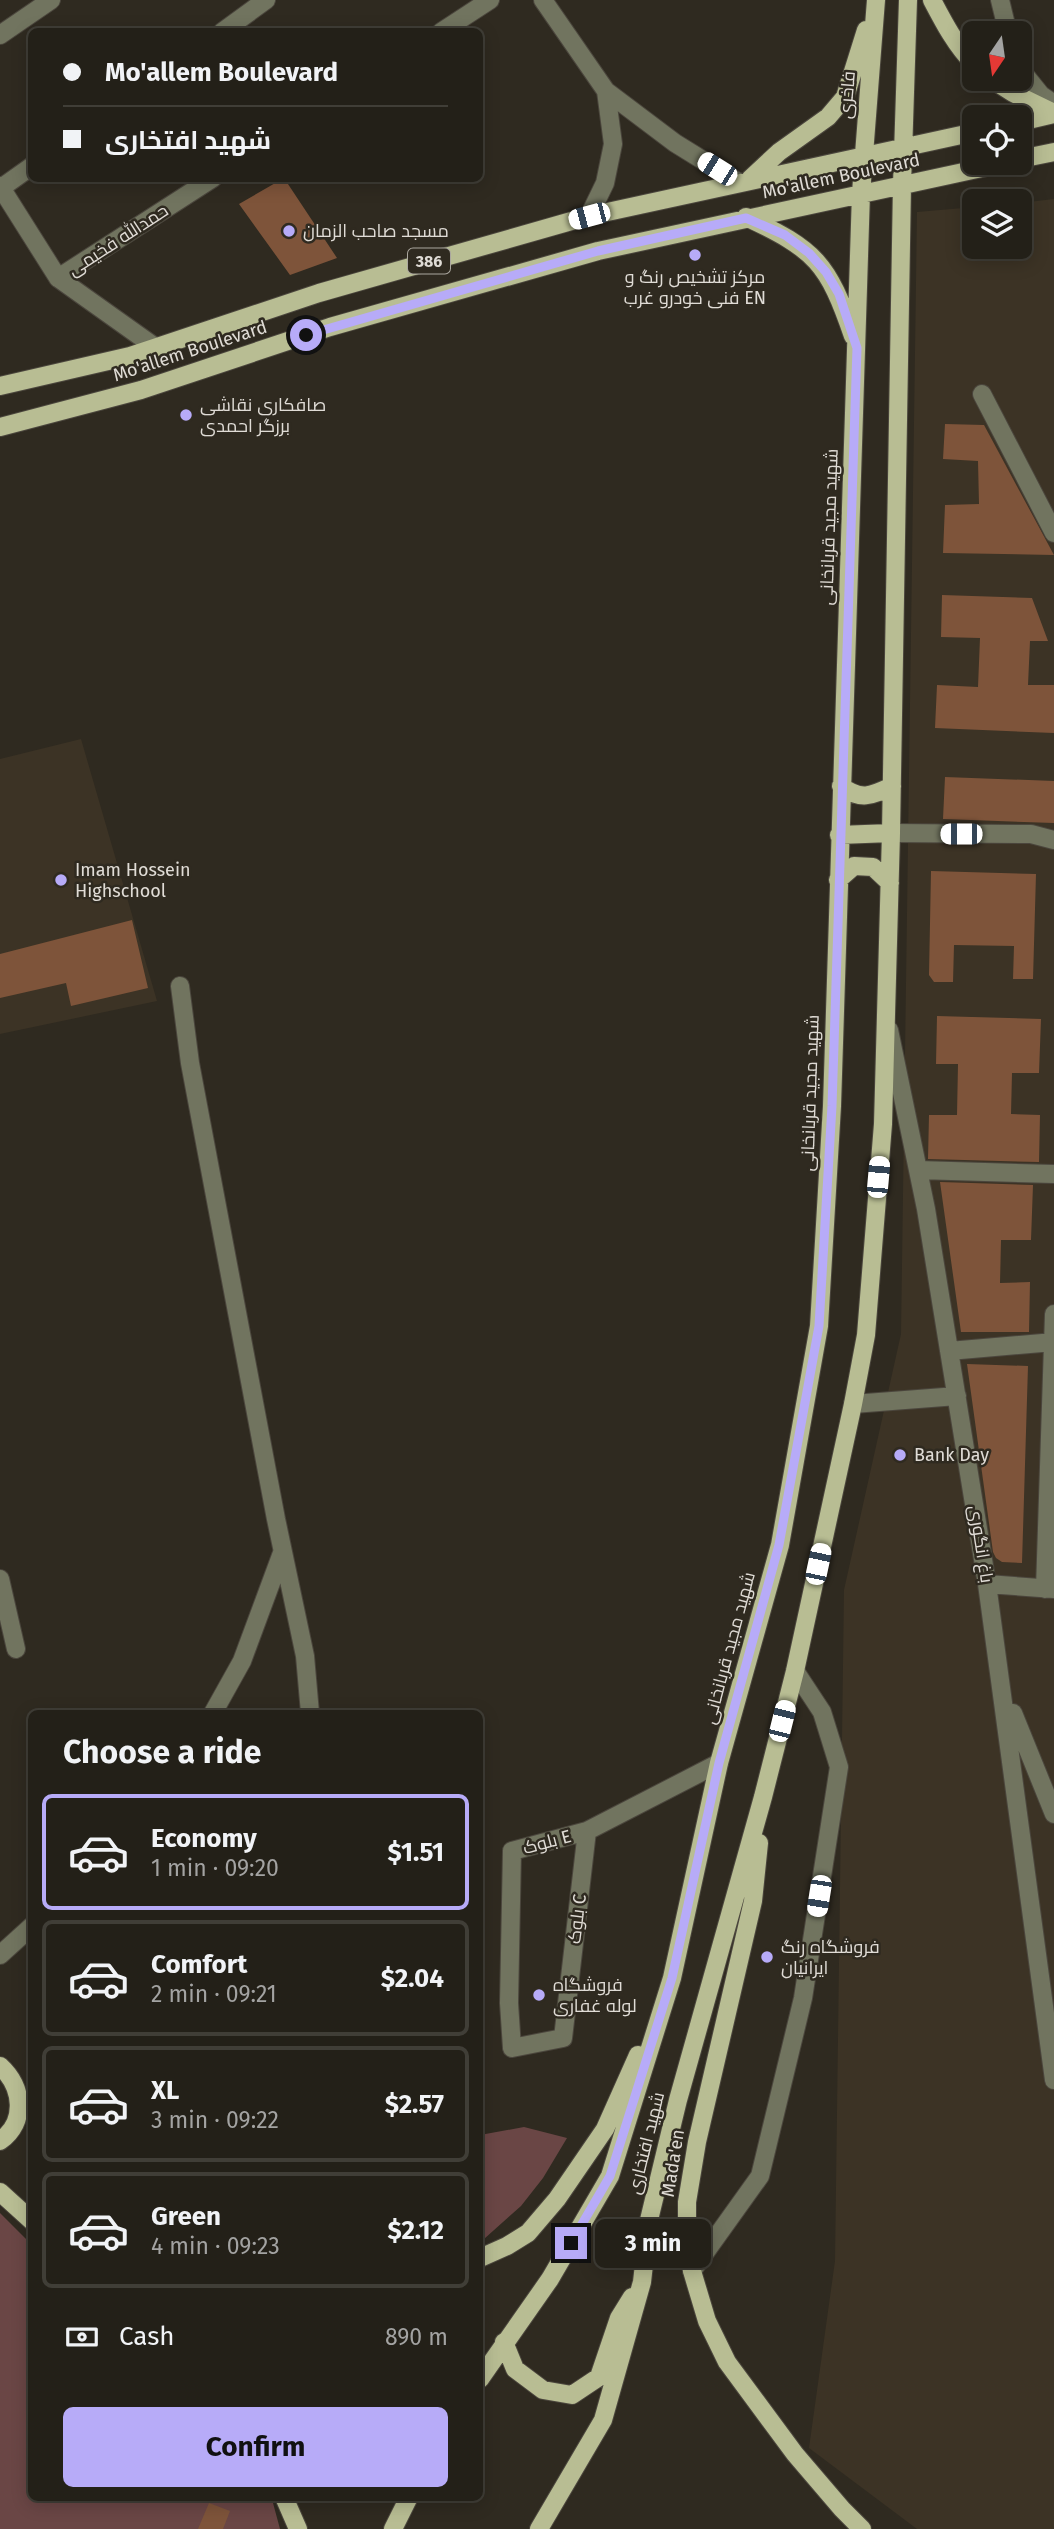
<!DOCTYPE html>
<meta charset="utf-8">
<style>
:root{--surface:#232018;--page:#2f2d25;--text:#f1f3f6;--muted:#a3a3a2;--line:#403e37;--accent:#b7abf8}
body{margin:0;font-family:"Fira Sans",Cairo,sans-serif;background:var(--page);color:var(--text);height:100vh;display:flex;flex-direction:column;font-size:26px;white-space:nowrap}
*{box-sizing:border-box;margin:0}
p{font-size:23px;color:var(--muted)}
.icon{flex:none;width:38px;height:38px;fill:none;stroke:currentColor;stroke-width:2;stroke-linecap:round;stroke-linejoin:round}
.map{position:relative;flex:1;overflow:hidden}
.drawer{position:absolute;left:28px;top:1710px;width:455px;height:791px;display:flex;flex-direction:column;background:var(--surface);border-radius:10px;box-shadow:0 4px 18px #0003,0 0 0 2px var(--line)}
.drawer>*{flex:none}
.banner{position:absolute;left:28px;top:28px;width:455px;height:154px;border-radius:10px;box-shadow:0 4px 18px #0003,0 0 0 2px var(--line);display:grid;align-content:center;height:154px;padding:0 35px;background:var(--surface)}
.needle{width:46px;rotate:193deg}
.tools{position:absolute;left:962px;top:21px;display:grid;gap:14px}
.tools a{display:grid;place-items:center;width:70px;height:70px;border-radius:10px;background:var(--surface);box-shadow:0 4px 18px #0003,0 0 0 2px var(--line);font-size:35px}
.end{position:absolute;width:32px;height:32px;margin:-16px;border:9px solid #b7abf8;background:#111;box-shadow:0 0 0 4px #111}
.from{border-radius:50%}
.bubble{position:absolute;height:49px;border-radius:10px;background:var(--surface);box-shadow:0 4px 18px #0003,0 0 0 2px var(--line);font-size:23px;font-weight:700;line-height:49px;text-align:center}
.car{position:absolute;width:21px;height:42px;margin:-21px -10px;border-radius:9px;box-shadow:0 0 5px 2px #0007;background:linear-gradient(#fff 24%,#345 0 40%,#fff 0 76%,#345 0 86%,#fff 0)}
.banner b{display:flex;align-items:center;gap:24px;height:66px;font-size:26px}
.banner b+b{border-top:2px solid var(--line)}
.banner i{width:18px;height:18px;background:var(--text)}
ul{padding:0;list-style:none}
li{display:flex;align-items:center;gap:21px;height:116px;margin:0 14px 10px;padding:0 21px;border:4px solid var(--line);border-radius:10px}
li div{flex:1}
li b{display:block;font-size:26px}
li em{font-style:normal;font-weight:700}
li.on{border-color:var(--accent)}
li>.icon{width:63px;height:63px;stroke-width:1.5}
h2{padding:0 35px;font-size:32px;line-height:84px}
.pay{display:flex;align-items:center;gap:18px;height:77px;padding:0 35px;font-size:26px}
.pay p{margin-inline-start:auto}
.primary-button{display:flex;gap:14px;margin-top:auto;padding:14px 35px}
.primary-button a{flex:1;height:80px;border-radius:10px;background:var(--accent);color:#111;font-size:28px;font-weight:700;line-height:80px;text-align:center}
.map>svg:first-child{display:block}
.built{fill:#3c3325}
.green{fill:#6a4645}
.building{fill:#7e543a}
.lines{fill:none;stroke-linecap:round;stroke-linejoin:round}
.minor-casing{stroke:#4b463d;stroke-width:20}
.major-casing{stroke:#4b463d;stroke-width:20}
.minor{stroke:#71745f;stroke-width:18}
.major{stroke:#b8bd93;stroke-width:18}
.route{stroke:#b7abf8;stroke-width:9}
.poi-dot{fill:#b7abf8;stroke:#2f2a20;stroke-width:2.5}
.labels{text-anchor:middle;stroke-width:5;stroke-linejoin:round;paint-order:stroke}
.shield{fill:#2f2a20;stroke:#aba79f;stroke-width:2}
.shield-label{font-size:16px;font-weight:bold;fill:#e0dcd6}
.street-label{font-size:18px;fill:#e0dcd6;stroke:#2f2a20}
.poi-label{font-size:18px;fill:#e0dcd6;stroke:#2f2a20;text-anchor:start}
</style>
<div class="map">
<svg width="1054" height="2529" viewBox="0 0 1054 2529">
<rect width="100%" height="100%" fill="#2f2a20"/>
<path class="built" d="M1054,199V2529H917L809,2448L835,2261L844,1590L901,1334L917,212L975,207V247H1020V203Z
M81,739L157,1001L0,1034V759Z"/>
<path class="green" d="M524,2127L567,2138L543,2178L521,2206L484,2239L480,2240V2135Z
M0,2213L31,2244L32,2497H269L273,2503L280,2529H0Z"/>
<path class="building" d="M284,178L337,258L290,275L239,204Z
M945,424L984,425L1054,555L943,553L945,505L979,504L978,461L943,459Z
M942,595L1032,598L1048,641H1030L1028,685H1054V733L935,728L937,685L978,687L980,638L941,637Z
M945,777L1054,781V823L943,819Z
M931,871L1036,874L1033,979H1013L1014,946L954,945L953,982H934L929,975Z
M132,920L148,988L71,1006L66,983L0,998V954Z
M937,1016L1041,1019L1039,1073H1012L1011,1114L1040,1115L1039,1162L928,1159L929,1115H957L958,1064H936Z
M940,1182L1033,1185L1031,1240H1001L1000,1283L1030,1282L1029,1332H961Z
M967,1364L1028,1366L1022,1563L1002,1562L996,1558L993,1552Z
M209,2503L230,2511L223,2529H198Z"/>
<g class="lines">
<defs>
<path id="minor" d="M543,0L606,91L675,143L738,182
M1000,0L1008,33
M222,32L266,0
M441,32L490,0
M0,35L51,0
M1020,69L1041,95L1054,104
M0,186L58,278L155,347
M1,188L32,166
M589,216L605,183L613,144L606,91
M58,278L213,178
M982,394L1054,533
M891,833L1031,834L1054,840
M180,986L190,1063L276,1519L305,1656L310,1713
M889,1030L926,1209L987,1584L1054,2080
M918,1170L1054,1174
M949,1351L1054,1342
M853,1404L957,1396
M0,1579L16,1649
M987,1584L1054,1589
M1045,1589L1054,1314
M213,1713L242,1661L282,1553
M1013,1713L1054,1814
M587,1831L563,2038L512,2048L509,2003L512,1851L587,1831L719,1763
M0,1955L32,1926
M692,2271L760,2176L803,1998L839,1767L822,1712L795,1671"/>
<path id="major" d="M932,0C944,23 956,46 975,65
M991,79L1013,93L1054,113
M1020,122L1054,114
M1020,159L1054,152
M750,179L779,152L828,117L845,97L866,30
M746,217C816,250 828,263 853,336
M0,386L130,356L319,293L589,216L975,132
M0,427L141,390L330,327L598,251L1005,163
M841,786C861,801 871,796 892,786
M839,835L891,833
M838,880L854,866L873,867L890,883
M759,1843L753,1901L697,2142L687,2202V2239L692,2271L707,2321L727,2362L795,2454L842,2509L862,2529
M0,2066C23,2087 27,2122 0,2141
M0,2192L32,2221
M480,2258L507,2246L528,2233L557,2199L605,2129L638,2055
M504,2342L515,2369L543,2390L572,2395L599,2377L619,2318L632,2297
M480,2379L550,2279L610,2176L672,1978L719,1763L780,1545L819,1326L832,1106L861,193L876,0
M284,2497L298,2529
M393,2529L409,2497
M539,2529L603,2420L642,2282L649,2220L678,2100L763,1797L795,1671L853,1404L866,1335L883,1124L891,833L902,185L908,0"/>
</defs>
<use href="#minor" class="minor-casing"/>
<use href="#major" class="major-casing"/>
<use href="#minor" class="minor"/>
<use href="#major" class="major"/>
</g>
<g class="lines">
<path class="route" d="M306,335L598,251L746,218L785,235L809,253L826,272L839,294L857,348L832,1106L819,1326L779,1545L719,1763L672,1978L610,2176L571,2243"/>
</g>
<g class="poi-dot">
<circle cx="289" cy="231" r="7"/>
<circle cx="695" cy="255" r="7"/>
<circle cx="186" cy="415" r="7"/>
<circle cx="61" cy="880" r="7"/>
<circle cx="900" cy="1455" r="7"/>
<circle cx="767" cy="1957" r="7"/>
<circle cx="539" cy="1995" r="7"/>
</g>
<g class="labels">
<rect class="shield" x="408" y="248.5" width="42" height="25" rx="5"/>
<g class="shield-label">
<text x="429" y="267">386</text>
</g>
<g class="street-label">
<text transform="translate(847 95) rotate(-85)" y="6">فاخری</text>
<text transform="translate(841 176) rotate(-12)" y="6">Mo'allem Boulevard</text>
<text transform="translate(118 240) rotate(-33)" y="6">حمدالله فخیمی</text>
<text transform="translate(190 351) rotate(-18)" y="6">Mo'allem Boulevard</text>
<text transform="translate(829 527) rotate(-88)" y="6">شهید مجید قربانخانی</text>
<text transform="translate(810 1093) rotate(-88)" y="6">شهید مجید قربانخانی</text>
<text transform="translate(981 1544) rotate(81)" y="6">باغ انگوری</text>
<text transform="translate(729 1648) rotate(-75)" y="6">شهید مجید قربانخانی</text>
<text transform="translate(547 1842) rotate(-15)" y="6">بلوک E</text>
<text transform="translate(577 1919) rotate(-83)" y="6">بلوک C</text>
<text transform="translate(646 2143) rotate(-76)" y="6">شهید افتخاری</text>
<text transform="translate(673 2163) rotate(-81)" y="6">Mada'en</text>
</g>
<g class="poi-label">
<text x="303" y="237">مسجد صاحب الزمان</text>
<text x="695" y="283" text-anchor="middle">مرکز تشخیص رنگ و<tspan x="695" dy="21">فنی خودرو غرب EN</tspan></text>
<text x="200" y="411">صافکاری نقاشی<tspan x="200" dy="21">برزگر احمدی</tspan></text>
<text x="75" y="876">Imam Hossein<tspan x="75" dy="21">Highschool</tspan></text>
<text x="914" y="1461">Bank Day</text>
<text x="781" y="1953">فروشگاه رنگ<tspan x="781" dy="21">ایرانیان</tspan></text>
<text x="553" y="1991">فروشگاه<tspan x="553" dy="21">لوله غفاری</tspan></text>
</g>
</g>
</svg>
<div class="tools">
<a><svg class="needle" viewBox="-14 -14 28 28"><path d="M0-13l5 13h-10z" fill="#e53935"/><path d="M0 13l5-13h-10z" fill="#a3a3a2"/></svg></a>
<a><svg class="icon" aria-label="locate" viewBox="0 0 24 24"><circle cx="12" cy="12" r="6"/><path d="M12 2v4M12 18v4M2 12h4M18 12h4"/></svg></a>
<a><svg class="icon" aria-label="layers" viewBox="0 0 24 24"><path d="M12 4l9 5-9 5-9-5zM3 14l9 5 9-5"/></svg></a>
</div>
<i class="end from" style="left:306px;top:335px"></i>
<i class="end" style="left:571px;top:2243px"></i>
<div class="bubble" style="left:595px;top:2219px;width:116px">3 min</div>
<i class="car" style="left:717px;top:169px;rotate:302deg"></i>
<i class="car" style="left:589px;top:216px;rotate:255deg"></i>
<i class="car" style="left:961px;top:834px;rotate:270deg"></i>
<i class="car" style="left:878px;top:1177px;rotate:5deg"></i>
<i class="car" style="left:818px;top:1564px;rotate:12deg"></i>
<i class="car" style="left:782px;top:1721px;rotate:14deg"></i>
<i class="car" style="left:819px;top:1896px;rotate:189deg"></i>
<div class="banner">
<b><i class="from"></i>Mo'allem Boulevard</b>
<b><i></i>شهید افتخاری</b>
</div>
<section class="drawer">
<h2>Choose a ride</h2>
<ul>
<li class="on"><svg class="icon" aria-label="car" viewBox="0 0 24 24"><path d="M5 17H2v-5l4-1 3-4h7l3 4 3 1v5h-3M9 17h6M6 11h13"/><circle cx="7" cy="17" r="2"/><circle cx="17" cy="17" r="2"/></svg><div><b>Economy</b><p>1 min · 09:20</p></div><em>$1.51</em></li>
<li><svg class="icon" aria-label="car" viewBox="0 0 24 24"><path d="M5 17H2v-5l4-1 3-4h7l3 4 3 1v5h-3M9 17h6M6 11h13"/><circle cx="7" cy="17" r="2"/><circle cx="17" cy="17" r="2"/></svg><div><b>Comfort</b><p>2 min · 09:21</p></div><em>$2.04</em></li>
<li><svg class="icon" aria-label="car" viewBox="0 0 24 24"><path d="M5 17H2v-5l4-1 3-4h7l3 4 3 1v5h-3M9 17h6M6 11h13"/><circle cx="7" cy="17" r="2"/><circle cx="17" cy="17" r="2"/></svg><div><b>XL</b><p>3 min · 09:22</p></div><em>$2.57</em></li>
<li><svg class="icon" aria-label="car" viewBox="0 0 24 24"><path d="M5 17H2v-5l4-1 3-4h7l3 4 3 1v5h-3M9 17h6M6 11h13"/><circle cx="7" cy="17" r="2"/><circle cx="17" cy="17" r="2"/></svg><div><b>Green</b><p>4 min · 09:23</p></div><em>$2.12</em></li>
</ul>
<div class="pay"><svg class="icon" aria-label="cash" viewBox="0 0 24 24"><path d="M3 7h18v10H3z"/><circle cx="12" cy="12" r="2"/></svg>Cash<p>890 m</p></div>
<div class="primary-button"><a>Confirm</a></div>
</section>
</div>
